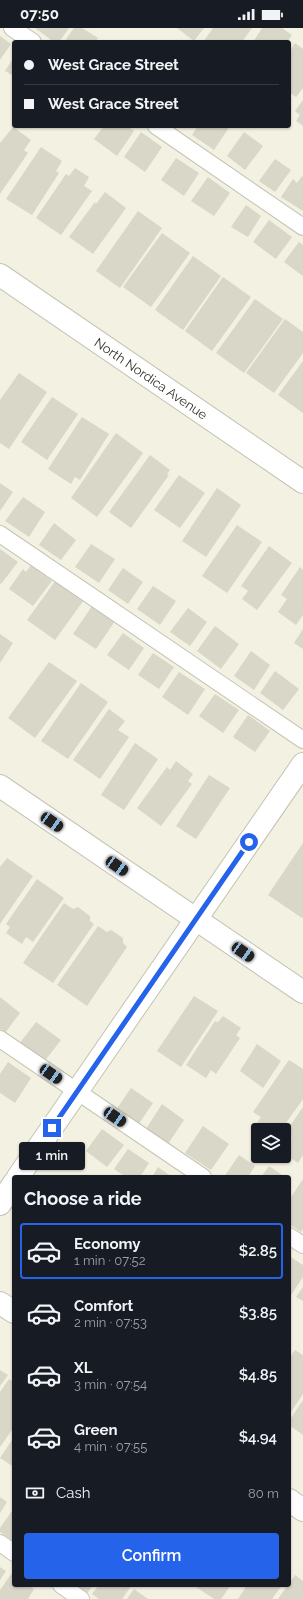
<!DOCTYPE html>
<meta charset="utf-8">
<style>
:root{--surface:#171b24;--page:#242831;--text:#f1f3f6;--muted:#9ea1a6;--line:#363941;--accent:#2563eb}
body{margin:0;font-family:Raleway,sans-serif;background:var(--page);color:var(--text);height:100vh;display:flex;flex-direction:column;font-size:15px;white-space:nowrap}
*{box-sizing:border-box;margin:0}
p{font-size:13px;color:var(--muted)}
.icon{flex:none;width:22px;height:22px;fill:none;stroke:currentColor;stroke-width:2;stroke-linecap:round;stroke-linejoin:round}
.map{position:relative;flex:1;overflow:hidden}
.drawer{position:absolute;left:12px;top:1147px;width:279px;height:412px;display:flex;flex-direction:column;background:var(--surface);border-radius:4px;box-shadow:0 1px 3px #0004}
.drawer>*{flex:none}
.hud{position:absolute;left:12px;top:12px;width:279px;height:88px;border-radius:4px;box-shadow:0 1px 3px #0004;display:grid;align-content:center;height:88px;padding:0 12px;background:var(--surface)}
.controls{position:absolute;left:251px;top:1095px;display:grid;gap:8px}
.controls a{display:grid;place-items:center;width:40px;height:40px;border-radius:4px;background:var(--surface);box-shadow:0 1px 3px #0004;font-size:20px}
.end{position:absolute;width:18px;height:18px;margin:-9px;border:5px solid #2563eb;background:#fff;box-shadow:0 0 0 2px #fff}
.from{border-radius:50%}
.bubble{position:absolute;height:28px;border-radius:4px;background:var(--surface);box-shadow:0 1px 3px #0004;font-size:13px;font-weight:600;line-height:28px;text-align:center}
.car{position:absolute;width:12px;height:24px;margin:-12px -6px;border-radius:5px;box-shadow:0 0 3px 1px #0007;background:linear-gradient(#222 24%,#8ab4d8 0 40%,#222 0 76%,#8ab4d8 0 86%,#222 0)}
.hud b{display:flex;align-items:center;gap:14px;height:38px;font-size:15px}
.hud b+b{border-top:1px solid var(--line)}
.hud i{width:10px;height:10px;background:var(--text)}
ul{padding:0;list-style:none}
li{display:flex;align-items:center;gap:12px;height:56px;margin:0 8px 6px;padding:0 4px;border:2px solid transparent;border-radius:4px}
li div{flex:1}
li b{display:block;font-size:15px}
li em{font-style:normal;font-weight:600}
li.active{border-color:var(--accent)}
li>.icon{width:36px;height:36px;stroke-width:1.5}
h2{padding:0 12px;font-size:18px;line-height:48px}
.pay{display:flex;align-items:center;gap:10px;height:44px;padding:0 12px;font-size:15px}
.pay p{margin-inline-start:auto}
.cta{display:flex;gap:8px;margin-top:auto;padding:8px 12px}
.cta a{flex:1;height:46px;border-radius:4px;background:var(--accent);color:#fff;font-size:16px;font-weight:600;line-height:46px;text-align:center}
.status{display:flex;justify-content:space-between;align-items:center;height:28px;padding:0 20px;background:var(--surface);direction:ltr}
.status svg{height:11px;fill:currentColor}
.map>svg:first-child{display:block}
.building{fill:#d8d7c8}
.lines{fill:none;stroke-linecap:round;stroke-linejoin:round}
.service-casing{stroke:#c4c4b4;stroke-width:18}
.minor-casing{stroke:#c4c4b4;stroke-width:24}
.service{stroke:#fff;stroke-width:16}
.minor{stroke:#fff;stroke-width:22}
.route{stroke:#2563eb;stroke-width:5}
.labels{text-anchor:middle;stroke-width:4;stroke-linejoin:round;paint-order:stroke}
.street-label{font-size:13px;fill:#34332d;stroke:#fff}
</style>
<div class="status"><b>07:50</b><svg viewBox="0 0 49 12"><path d="M0 12V9h3v3zM5 12V6h3v6zM10 12V3h3v9zM15 12V0h3v12zM26 1h20v11H26zM47 4h2v5h-2z"/></svg></div>
<div class="map">
<svg width="303" height="1571" viewBox="0 0 303 1571">
<rect width="100%" height="100%" fill="#f2f1e2"/>
<path class="building" d="M35,0H69L59,14H54Z
M74,0H82L98,10L95,14H64Z
M177,0H204L194,13Z
M213,0H252L242,14H203Z
M262,0H282L292,7L287,14H253Z
M0,8L11,16L0,32Z
M295,15L303,21V60L296,69L289,64V25Z
M14,29V48L5,43Z
M303,72V98L296,93L300,87L295,83Z
M104,98H127L134,103L117,128L94,111Z
M198,98H230L214,122L192,107Z
M13,99L31,112L24,122L28,125L0,166V115Z
M141,104L162,119L145,144L124,129Z
M244,104L263,118L245,142L227,128Z
M41,119L62,133L56,143L59,145L32,187L6,171Z
M176,130L199,145L184,168L161,152Z
M275,131L291,142L275,164L259,153Z
M75,140L89,149L84,158L92,163L61,207L36,190L66,146L69,148Z
M302,148L303,149V183L281,169L293,151L297,155Z
M208,149L230,165L214,188L191,173Z
M105,164L126,180L93,226L69,209L95,174L96,176Z
M246,177L261,188L248,209L231,199Z
M138,183L162,200L120,260L96,243Z
M269,192L292,209L276,231L253,214Z
M162,205L190,225L151,279L123,259Z
M299,214L303,217V248L284,234Z
M193,228L221,248L183,302L155,282Z
M223,249L251,269L212,323L185,303Z
M255,271L283,291L244,345L216,325Z
M285,291L303,304V325L274,365L246,345Z
M303,333V385L278,367Z
M19,345L47,364L9,421L0,415V372Z
M52,369L78,386L47,432L21,414Z
M82,389L109,406L80,452L75,449L71,456L48,441Z
M116,405L143,425L97,489L71,470Z
M150,427L170,442L167,446L169,447L131,500L109,484Z
M179,447L205,465L180,500L154,482Z
M0,455L13,464L0,483Z
M217,460L241,477L206,529L182,513Z
M23,469L45,484L29,509L5,493Z
M54,495L76,512L61,532L39,517Z
M237,497L262,514L227,565L202,548Z
M91,516L115,531L99,555L75,539Z
M269,518L292,535L257,582L242,571L248,563L241,558Z
M0,521L18,534L1,556L0,555Z
M31,537L52,553L33,578L9,561L23,541L26,544Z
M300,539L303,542V587L296,597L278,584L287,571L281,567Z
M123,540L143,554L128,576L108,562Z
M56,552L84,572L55,612L27,592Z
M153,558L176,573L160,597L137,581Z
M92,578L115,593L96,621L73,606Z
M188,580L207,594L190,618L170,604Z
M215,598L239,616L221,641L197,623Z
M303,601V621L294,615Z
M123,605L144,620L129,642L107,627Z
M0,606L13,615L0,635Z
M251,623L270,637L254,662L234,648Z
M153,625L174,639L159,661L138,647Z
M49,634L77,653L35,710L8,690Z
M275,643L299,661L283,682L260,665Z
M179,644L205,661L188,687L162,669Z
M81,655L108,674L68,731L41,713Z
M215,666L239,682L223,705L199,688Z
M109,681L125,693L118,702L129,709L100,751L73,732Z
M248,687L270,703L255,724L233,709Z
M135,715L158,731L124,782L101,767Z
M176,733L193,746L188,753L192,756L161,798L137,780L167,739L170,742Z
M209,747L230,760L196,811L176,798Z
M303,815V889L302,890L268,867Z
M7,830L33,848L0,896V839Z
M37,851L64,870L33,914L26,909L22,916L6,905L10,899L6,896Z
M64,875L73,881L78,879L90,888V893L94,896L53,955L23,935Z
M98,898L107,904L111,902L123,910V915L127,919L87,978L57,957Z
M194,968L218,983L181,1039L157,1023Z
M0,969L20,985L5,1005L0,1001Z
M223,988L241,1000L236,1007L240,1010L216,1046L211,1042L206,1050L186,1037L215,993L218,994Z
M36,994L61,1012L44,1034L19,1016Z
M257,1016L281,1033L263,1060L240,1043Z
M289,1032L303,1041V1071L281,1102H258V1107L252,1103L261,1089L253,1084Z
M8,1034L31,1050L15,1075L0,1065V1046Z
M131,1060L153,1075L138,1097L116,1082Z
M162,1076L184,1092L168,1116L146,1101Z
M303,1079V1127L298,1135L284,1126V1122L292,1110L285,1105Z
M203,1098L229,1116L211,1142L185,1125Z
M102,1101L124,1117L107,1139L86,1123Z
M128,1121L149,1135L140,1149H126L114,1141Z
M239,1127L255,1138L248,1149H224Z
M269,1138L285,1149H261Z
M158,1139L172,1149H152Z
M303,1151V1201L301,1204L289,1196V1172Z
M289,1228L303,1237V1249L291,1267L289,1266Z
M303,1259V1273L296,1269Z
M295,1322L303,1327V1366L289,1387V1331Z
M0,1342L8,1347L0,1358Z
M9,1351L14,1354V1399L0,1419V1364Z
M303,1372V1407L289,1397V1393Z
M14,1409V1439L0,1430Z
M0,1469L7,1474L0,1485Z
M14,1480V1514L0,1504V1500Z
M0,1539L6,1543L0,1552Z
M11,1546L14,1548V1557H27L34,1561L28,1571H0V1562Z
M295,1547L303,1553V1571H278Z
M70,1557H93L85,1568Z
M99,1557H132L122,1571H99L92,1566Z
M193,1557H231L221,1571H214Z
M247,1557H282L272,1571H238Z
M134,1561L148,1571H127Z"/>
<g class="lines">
<defs>
<path id="service" d="M12,0L33,14
M156,98L303,199
M0,506L303,712
M0,1011L203,1149
M289,1208L303,1217
M0,1515L14,1525
M61,1557L81,1571"/>
<g id="minor">
<path id="s1" d="M0,247L303,454"/>
<path d="M0,758L303,964"/>
<path d="M18,1149L303,736"/>
<path d="M0,1176L14,1155"/>
<path d="M0,1275L14,1284"/>
<path d="M289,1472L303,1482"/>
</g>
</defs>
<use href="#service" class="service-casing"/>
<use href="#minor" class="minor-casing"/>
<use href="#service" class="service"/>
<use href="#minor" class="minor"/>
</g>
<g class="lines">
<path class="route" d="M52,1100L249,814"/>
</g>
<g class="labels">
<g class="street-label">
<text dy="5" stroke="none"><textPath href="#s1" startOffset="183">North Nordica Avenue</textPath></text>
</g>
</g>
</svg>
<div class="controls">
<a><svg class="icon" aria-label="layers" viewBox="0 0 24 24"><path d="M12 4l9 5-9 5-9-5zM3 14l9 5 9-5"/></svg></a>
</div>
<i class="end from" style="left:249px;top:814px"></i>
<i class="end" style="left:52px;top:1100px"></i>
<div class="bubble" style="left:19px;top:1114px;width:66px">1 min</div>
<i class="car" style="left:52px;top:794px;rotate:124deg"></i>
<i class="car" style="left:117px;top:838px;rotate:124deg"></i>
<i class="car" style="left:243px;top:924px;rotate:124deg"></i>
<i class="car" style="left:51px;top:1046px;rotate:124deg"></i>
<i class="car" style="left:115px;top:1089px;rotate:124deg"></i>
<div class="hud">
<b><i class="from"></i>West Grace Street</b>
<b><i></i>West Grace Street</b>
</div>
<section class="drawer">
<h2>Choose a ride</h2>
<ul>
<li class="active"><svg class="icon" aria-label="car" viewBox="0 0 24 24"><path d="M5 17H2v-5l4-1 3-4h7l3 4 3 1v5h-3M9 17h6M6 11h13"/><circle cx="7" cy="17" r="2"/><circle cx="17" cy="17" r="2"/></svg><div><b>Economy</b><p>1 min · 07:52</p></div><em>$2.85</em></li>
<li><svg class="icon" aria-label="car" viewBox="0 0 24 24"><path d="M5 17H2v-5l4-1 3-4h7l3 4 3 1v5h-3M9 17h6M6 11h13"/><circle cx="7" cy="17" r="2"/><circle cx="17" cy="17" r="2"/></svg><div><b>Comfort</b><p>2 min · 07:53</p></div><em>$3.85</em></li>
<li><svg class="icon" aria-label="car" viewBox="0 0 24 24"><path d="M5 17H2v-5l4-1 3-4h7l3 4 3 1v5h-3M9 17h6M6 11h13"/><circle cx="7" cy="17" r="2"/><circle cx="17" cy="17" r="2"/></svg><div><b>XL</b><p>3 min · 07:54</p></div><em>$4.85</em></li>
<li><svg class="icon" aria-label="car" viewBox="0 0 24 24"><path d="M5 17H2v-5l4-1 3-4h7l3 4 3 1v5h-3M9 17h6M6 11h13"/><circle cx="7" cy="17" r="2"/><circle cx="17" cy="17" r="2"/></svg><div><b>Green</b><p>4 min · 07:55</p></div><em>$4.94</em></li>
</ul>
<div class="pay"><svg class="icon" aria-label="cash" viewBox="0 0 24 24"><path d="M3 7h18v10H3z"/><circle cx="12" cy="12" r="2"/></svg>Cash<p>80 m</p></div>
<div class="cta"><a>Confirm</a></div>
</section>
</div>
